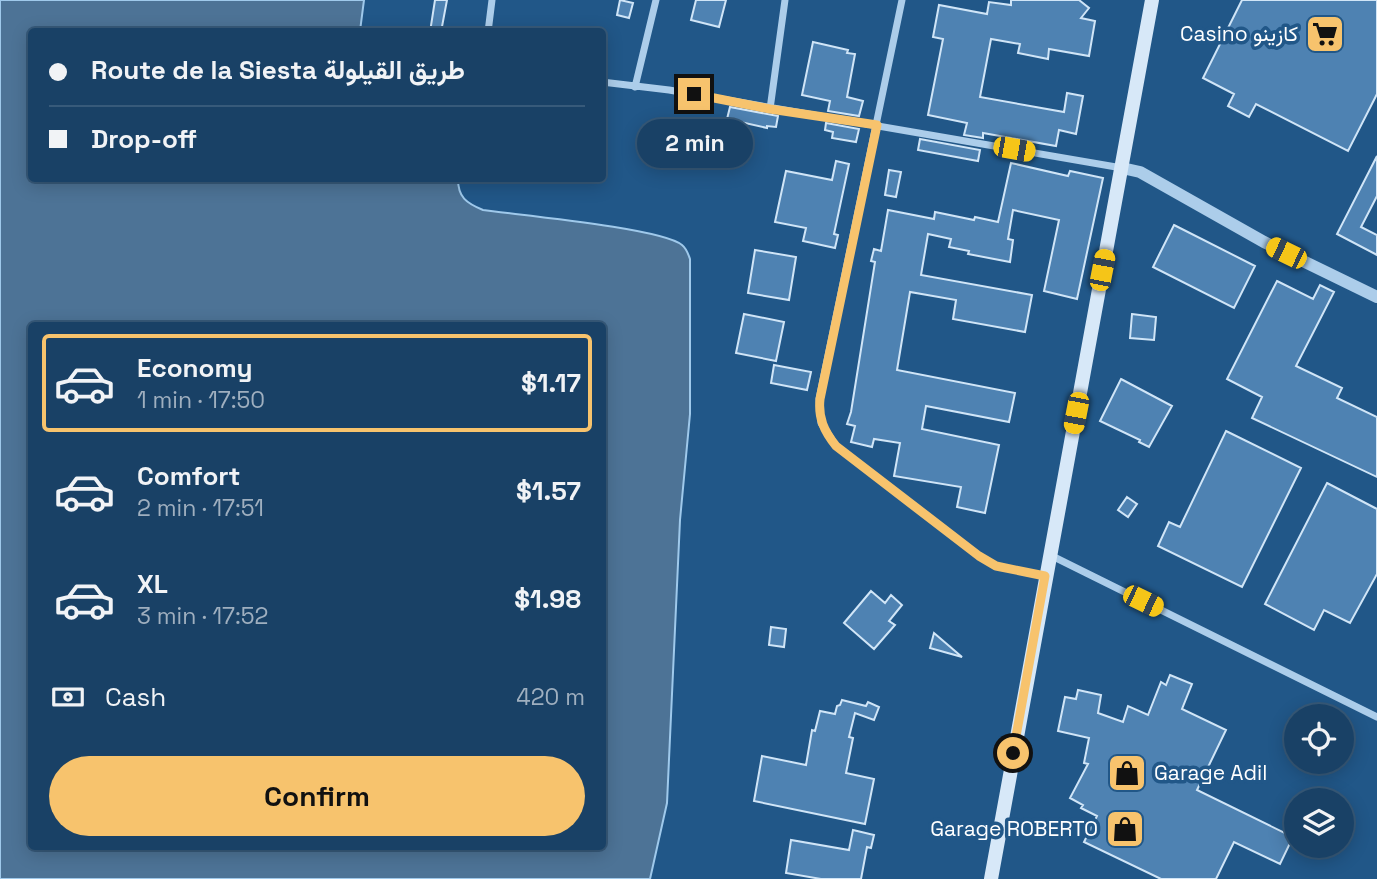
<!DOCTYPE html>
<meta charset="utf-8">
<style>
:root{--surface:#194166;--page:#22486c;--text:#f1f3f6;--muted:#9fafbf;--line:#375a7a;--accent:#f7c36d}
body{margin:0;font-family:"Space Grotesk",Vazirmatn,sans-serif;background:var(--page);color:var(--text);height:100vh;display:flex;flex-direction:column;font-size:26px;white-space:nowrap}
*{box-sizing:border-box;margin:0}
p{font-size:23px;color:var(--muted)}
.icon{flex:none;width:38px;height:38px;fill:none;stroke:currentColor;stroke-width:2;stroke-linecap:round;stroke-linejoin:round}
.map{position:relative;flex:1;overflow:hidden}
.side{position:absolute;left:28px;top:322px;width:578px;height:528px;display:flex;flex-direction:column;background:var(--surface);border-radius:7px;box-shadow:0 4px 18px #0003,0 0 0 2px var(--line)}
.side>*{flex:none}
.guide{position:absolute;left:28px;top:28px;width:578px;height:154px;border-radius:7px;box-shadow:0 4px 18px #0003,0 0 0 2px var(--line);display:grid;align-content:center;height:154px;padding:0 21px;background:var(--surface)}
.buttons{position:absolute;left:1284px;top:704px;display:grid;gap:14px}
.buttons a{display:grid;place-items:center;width:70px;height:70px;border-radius:50%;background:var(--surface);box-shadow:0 4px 18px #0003,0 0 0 2px var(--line);font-size:35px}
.end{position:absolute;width:32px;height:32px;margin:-16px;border:9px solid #f7c36d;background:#111;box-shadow:0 0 0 4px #111}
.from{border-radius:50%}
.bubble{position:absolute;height:49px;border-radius:24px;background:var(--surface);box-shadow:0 4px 18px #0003,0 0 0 2px var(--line);font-size:23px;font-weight:700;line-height:49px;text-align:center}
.car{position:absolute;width:21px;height:42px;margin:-21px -10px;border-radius:9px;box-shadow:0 0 5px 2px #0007;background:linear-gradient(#f5c518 24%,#345 0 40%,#f5c518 0 76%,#345 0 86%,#f5c518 0)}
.guide b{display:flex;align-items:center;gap:24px;height:66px;font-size:26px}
.guide b+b{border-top:2px solid var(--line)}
.guide i{width:18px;height:18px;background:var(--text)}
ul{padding:12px 0 0;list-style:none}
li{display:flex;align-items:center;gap:21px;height:98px;margin:0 14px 10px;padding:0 7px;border:4px solid transparent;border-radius:7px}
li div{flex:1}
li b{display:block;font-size:26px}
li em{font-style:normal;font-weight:700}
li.on{border-color:var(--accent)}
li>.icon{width:63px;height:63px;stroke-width:1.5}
.pay{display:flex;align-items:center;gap:18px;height:77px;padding:0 21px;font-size:26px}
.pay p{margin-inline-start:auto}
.primary-button{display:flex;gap:14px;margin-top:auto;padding:14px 21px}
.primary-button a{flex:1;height:80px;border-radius:42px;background:var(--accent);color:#111;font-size:28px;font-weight:700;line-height:80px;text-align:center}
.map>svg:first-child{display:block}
.water{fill:#4d7396;stroke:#9fc9eb;stroke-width:2;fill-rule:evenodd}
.building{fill:#4e82b2;stroke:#d0e5f7;stroke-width:2}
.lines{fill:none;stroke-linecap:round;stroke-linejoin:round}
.minor{stroke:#accdea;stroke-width:7}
.tertiary{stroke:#accdea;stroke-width:12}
.secondary{stroke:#d7e8f8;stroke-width:14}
.route{stroke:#f7c36d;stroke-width:9}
.labels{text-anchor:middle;stroke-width:7;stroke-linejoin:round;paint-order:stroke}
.poi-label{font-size:21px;fill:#fff;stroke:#215788;text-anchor:end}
</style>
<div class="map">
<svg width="1377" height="879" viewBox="0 0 1377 879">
<rect width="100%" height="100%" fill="#215788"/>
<path class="water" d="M0,0H364L360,31L32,32V178L458,179C458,197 466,203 483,210C518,215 661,228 682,245C687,249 688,254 690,259V414L680,520L667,803L650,879H0ZM32,326H602V847H32Z"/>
<path class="building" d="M435,0H447L441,32H430Z
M620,0L633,3L629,18L617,15Z
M696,0H726L719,27L691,20Z
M1011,0H1079L1089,8L1081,18L1095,21L1089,56L1049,49L1048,59L1018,53L1020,44L991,39L980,97L1064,112L1067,93L1083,96L1076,134L1059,130L1056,146L983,133V138L964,135L967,123L928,115L943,39L933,37L939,5L987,14L989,2L1011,5Z
M1242,0H1377V94L1348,151L1256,104L1249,117L1228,106L1234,94L1203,78Z
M813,42L848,50L847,53L855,54L847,97L863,101L859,116L828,111L830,101L802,95Z
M730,107L778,116L776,127L767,126V128L727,119Z
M826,123L859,129L856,142L832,138L833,132L825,130Z
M920,139L980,150L978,161L918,150Z
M1377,156V196L1361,227L1377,235V255L1337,234Z
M836,161L849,164L834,234L838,235L835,248L803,241L806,228L775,222L786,171L832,180Z
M1011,163L1068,176L1070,171L1103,178L1077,299L1044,291L1059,220L1013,210L1008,239L1013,240L1010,262L968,254L969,251L949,247L951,239L928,234L921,275L1032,295L1025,332L953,319L956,300L910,292L897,370L1015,393L1009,422L926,406L922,429L999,445L985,513L957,507L961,487L894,476L900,443L874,439L872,447L851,442L855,426L847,424L851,412L875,262L871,261L874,249L881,251L888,210L934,219L935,212L974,220L975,217L998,222Z
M889,170L901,172L896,197L885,195Z
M1174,225L1255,266L1234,308L1153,267Z
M755,250L796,257L789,300L748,293Z
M1277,281L1313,299L1320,285L1334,292L1296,366L1342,388L1337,398L1377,417V477L1252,418L1262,397L1227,379Z
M744,314L784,322L776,361L736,353Z
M1132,314L1156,317L1154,340L1130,338Z
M774,365L811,372L807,390L771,383Z
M1121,379L1172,406L1149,447L1139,442L1140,440L1100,421Z
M1226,431L1301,468L1242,587L1158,546L1169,522L1180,527Z
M1327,483L1377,509V574L1350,623L1324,610L1314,630L1265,604Z
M1127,497L1137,504L1128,517L1118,510Z
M871,591L885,603L891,595L902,605L889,621L895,625L874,649L844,623Z
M771,627L786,629L784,647L769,645Z
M934,633L962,657L930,648Z
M1170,675L1192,684L1182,709L1226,730L1197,790L1293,837L1280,864L1234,842L1216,879H1161L1084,842L1097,816L1081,808L1083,805L1070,798L1088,764L1084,763L1089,738L1058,731L1065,697L1076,699L1078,690L1101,695L1098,713L1123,722L1128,706L1148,715L1161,682L1166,685Z
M842,700L866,706L868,702L879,707L874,720L855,713L849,737L853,738L846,773L874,779L865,824L754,801L762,756L806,765L812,730L815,731L820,711L835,714L837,706L840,705Z
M853,830L874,835L871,848L867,847L861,879H821L786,873L791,840L849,850Z"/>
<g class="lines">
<path class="minor" d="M902,0L819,399L821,423L836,446L979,556L996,566L1045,576
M488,32L492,0
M602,82L669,90L1122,168
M635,87L656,0
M770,109L785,0
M1050,555L1377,717"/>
<path class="tertiary" d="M1122,168L1140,172L1264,242L1377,297"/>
<path class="secondary" d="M991,879L1152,0"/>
</g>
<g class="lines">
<path class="route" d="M694,94L770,109L877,125L820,399C818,418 824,431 836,446L979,556L996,566L1045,576L1013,753"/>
</g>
<defs>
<symbol id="supermarket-square" viewBox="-11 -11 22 22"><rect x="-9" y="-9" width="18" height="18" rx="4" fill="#f7c36d" stroke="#215788"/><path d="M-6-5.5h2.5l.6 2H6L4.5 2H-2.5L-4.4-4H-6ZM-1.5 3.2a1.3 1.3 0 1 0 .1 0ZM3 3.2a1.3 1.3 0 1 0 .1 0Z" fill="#111"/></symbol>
<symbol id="shop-square" viewBox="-11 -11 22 22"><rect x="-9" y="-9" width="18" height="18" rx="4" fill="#f7c36d" stroke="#215788"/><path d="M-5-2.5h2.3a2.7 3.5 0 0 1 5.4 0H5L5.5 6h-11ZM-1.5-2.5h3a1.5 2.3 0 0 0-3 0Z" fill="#111"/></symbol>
</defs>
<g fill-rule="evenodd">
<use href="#supermarket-square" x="1303" y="12" width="44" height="44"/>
<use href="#shop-square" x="1105" y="751" width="44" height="44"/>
<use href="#shop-square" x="1103" y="807" width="44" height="44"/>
</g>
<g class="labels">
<g class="poi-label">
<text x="1298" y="41">Casino كازينو</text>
<text x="1154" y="780" text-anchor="start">Garage Adil</text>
<text x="1098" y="836">Garage ROBERTO</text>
</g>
</g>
</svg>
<div class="buttons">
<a><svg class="icon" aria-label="locate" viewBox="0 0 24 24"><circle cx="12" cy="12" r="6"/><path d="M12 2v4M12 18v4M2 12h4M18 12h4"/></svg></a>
<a><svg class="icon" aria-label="layers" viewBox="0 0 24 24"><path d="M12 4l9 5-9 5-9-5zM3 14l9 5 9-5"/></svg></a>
</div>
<i class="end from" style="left:1013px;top:753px"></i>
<i class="end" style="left:694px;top:94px"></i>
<div class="bubble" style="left:637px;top:119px;width:116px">2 min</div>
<i class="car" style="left:1014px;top:149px;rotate:100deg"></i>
<i class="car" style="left:1286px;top:253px;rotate:296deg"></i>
<i class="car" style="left:1102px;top:270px;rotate:11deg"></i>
<i class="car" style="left:1076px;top:413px;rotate:191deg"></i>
<i class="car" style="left:1143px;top:601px;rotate:116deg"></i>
<div class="guide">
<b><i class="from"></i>Route de la Siesta طريق القيلولة</b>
<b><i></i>Drop-off</b>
</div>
<section class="side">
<ul>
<li class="on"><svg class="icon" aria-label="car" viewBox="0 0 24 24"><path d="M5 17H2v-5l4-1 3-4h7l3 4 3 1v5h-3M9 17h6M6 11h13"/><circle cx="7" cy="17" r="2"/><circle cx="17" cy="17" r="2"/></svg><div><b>Economy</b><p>1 min · 17:50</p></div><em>$1.17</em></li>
<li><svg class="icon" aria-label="car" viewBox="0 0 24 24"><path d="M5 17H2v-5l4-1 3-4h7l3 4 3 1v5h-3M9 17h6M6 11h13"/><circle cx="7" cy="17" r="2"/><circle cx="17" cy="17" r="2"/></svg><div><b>Comfort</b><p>2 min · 17:51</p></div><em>$1.57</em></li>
<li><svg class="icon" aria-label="car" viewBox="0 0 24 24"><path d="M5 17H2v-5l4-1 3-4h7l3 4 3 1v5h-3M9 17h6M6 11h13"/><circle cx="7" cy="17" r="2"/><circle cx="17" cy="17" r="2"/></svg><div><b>XL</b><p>3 min · 17:52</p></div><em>$1.98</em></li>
</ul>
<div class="pay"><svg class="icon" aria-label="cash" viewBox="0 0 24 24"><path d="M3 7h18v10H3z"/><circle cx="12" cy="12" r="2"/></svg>Cash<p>420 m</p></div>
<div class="primary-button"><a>Confirm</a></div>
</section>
</div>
